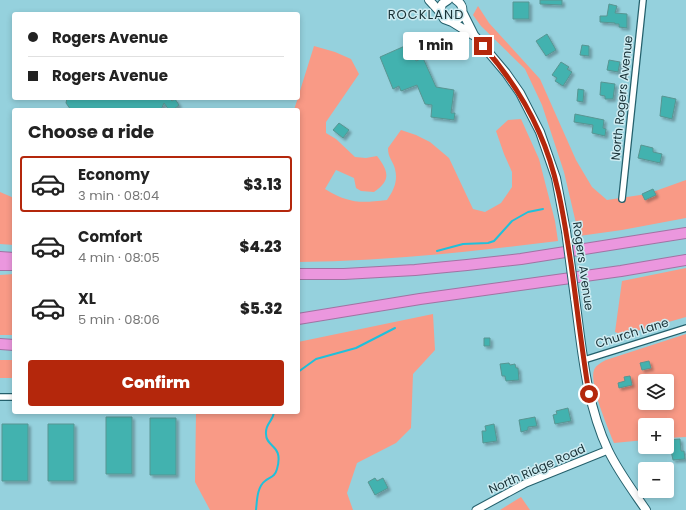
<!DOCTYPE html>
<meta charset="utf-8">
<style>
:root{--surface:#fff;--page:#f6f6f6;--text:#222;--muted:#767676;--line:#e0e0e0;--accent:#b4270c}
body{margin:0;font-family:Poppins,sans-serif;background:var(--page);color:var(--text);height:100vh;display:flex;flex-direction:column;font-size:15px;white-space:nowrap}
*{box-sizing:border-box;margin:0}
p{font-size:13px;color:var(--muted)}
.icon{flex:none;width:22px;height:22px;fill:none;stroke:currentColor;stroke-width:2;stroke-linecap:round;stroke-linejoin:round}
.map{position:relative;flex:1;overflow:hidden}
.sheet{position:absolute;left:12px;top:108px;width:288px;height:306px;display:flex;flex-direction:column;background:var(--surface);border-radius:4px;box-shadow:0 2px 6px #0003}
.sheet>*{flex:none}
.hud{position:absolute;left:12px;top:12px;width:288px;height:88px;border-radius:4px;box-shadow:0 2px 6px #0003;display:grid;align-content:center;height:88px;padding:0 16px;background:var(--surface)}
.tools{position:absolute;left:638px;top:374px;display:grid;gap:8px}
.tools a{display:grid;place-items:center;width:36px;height:36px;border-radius:4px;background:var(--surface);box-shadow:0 2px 6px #0003;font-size:20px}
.end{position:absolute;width:18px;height:18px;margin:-9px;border:5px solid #b4270c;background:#fff;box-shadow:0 0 0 2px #fff}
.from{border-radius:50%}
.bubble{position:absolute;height:28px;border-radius:4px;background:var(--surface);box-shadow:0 2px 6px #0003;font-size:13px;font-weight:800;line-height:28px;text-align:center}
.hud b{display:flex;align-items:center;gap:14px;height:38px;font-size:15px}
.hud b+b{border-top:1px solid var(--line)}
.hud i{width:10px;height:10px;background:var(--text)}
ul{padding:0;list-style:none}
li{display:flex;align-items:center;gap:12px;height:56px;margin:0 8px 6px;padding:0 8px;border:2px solid transparent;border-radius:4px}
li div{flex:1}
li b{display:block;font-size:15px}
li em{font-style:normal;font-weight:800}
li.selected{border-color:var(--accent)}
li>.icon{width:36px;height:36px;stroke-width:1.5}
h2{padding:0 16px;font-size:18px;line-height:48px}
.primary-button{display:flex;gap:8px;margin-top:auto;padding:8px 16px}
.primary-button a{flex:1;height:46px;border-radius:4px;background:var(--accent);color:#fff;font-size:16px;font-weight:800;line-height:46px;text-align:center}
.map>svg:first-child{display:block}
.green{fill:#f99a86;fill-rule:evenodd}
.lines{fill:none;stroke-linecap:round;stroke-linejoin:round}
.stream{stroke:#20c0da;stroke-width:2}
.building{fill:#42b2af;stroke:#589592;filter:url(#shadow)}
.minor-casing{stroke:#24606c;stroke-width:8}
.tertiary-casing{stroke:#24606c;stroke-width:9}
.secondary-casing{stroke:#24606c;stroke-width:10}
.motorway-casing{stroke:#a173a3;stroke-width:12}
.minor{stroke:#fff;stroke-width:5.5}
.tertiary{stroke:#fff;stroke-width:7}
.secondary{stroke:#fff;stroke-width:8}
.motorway{stroke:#eb97de;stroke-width:10}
.secondary-bridge-casing{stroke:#24606c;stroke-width:10;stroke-linecap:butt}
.secondary-bridge{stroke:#fff;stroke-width:8}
.route{stroke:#b4270c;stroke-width:5}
.labels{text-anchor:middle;stroke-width:3;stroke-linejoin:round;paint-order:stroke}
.street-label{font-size:12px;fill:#183136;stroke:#ceecf2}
.neighbourhood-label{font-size:13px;letter-spacing:1px;fill:#183136;stroke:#ceecf2}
</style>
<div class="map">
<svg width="686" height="510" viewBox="0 0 686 510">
<defs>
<filter id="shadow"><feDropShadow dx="2.5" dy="2.5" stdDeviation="1" flood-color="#0004"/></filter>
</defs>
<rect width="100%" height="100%" fill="#95d1dd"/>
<path class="green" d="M478,6L489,23L540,79L576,160L592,187L607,200L647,194L686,180V218L622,230L579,236L564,172L542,105L525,69L481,26L473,15Z
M314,46L335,52L351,59L359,74L326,122V133L336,139L355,157L366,158L377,156C389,172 391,180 374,192L361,191L356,188L354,178L336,170L325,189C350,204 360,203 387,200C394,190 398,181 395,169C393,161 388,158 388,148L401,130L416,135L430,142L449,158L473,209L485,212L501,203L512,187V172L504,154L496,131L508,120L521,119L539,159L555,221L558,241C471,252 385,261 298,262V110H294Z
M0,192L14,198V245L0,244Z
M686,268V317L623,335L615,332L622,281Z
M14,274V335H0V275Z
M433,314L435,350L413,374L411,428L396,443L357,463L347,493L353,510H210L195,482L196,412H298V342Z
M686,334V437L667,438V425H645V440L614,443C608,428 589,384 594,370C596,365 602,362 606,360ZM645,381H667V403H645Z
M0,360H14V378H0Z
M521,497L530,510H500Z"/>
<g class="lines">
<path class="stream" d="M437,251L463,244L488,243L494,241L512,221L528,212L543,209
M298,372L316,359L356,348L395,328
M256,510C257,501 257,487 265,481C270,477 275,477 277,469C284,444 266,448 266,434C265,423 273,422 274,412"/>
</g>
<path class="building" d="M540,0H562V5L540,4Z
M513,2H529V19H513Z
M609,4L617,6L615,13L627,14V28L619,27V24H615V23L600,22V16H607Z
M547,34L556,50L546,56L536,41Z
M407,45L410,47L416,61L423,58L436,87L454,90L451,113H455L454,120L431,117L432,105L425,104L417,85L401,91L399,86L393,89L380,57Z
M582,45L589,46V56L580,55Z
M609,60L620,62L618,72L607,70Z
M561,62L569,67L567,69L572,72L563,86L555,81L557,78L552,75Z
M601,82L615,84L613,99H605V96L600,95Z
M578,89L584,90L583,102L577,101Z
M662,96L676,99L672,119L660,116Z
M67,98H169L172,101L175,99L179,105L173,110H169L164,103L161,110H71L66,103Z
M575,114L604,120L603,128L606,129L605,136L592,133L593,125L574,122Z
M339,123L349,130L343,138L333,130Z
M641,145L653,148V152L662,154L660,163L638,158Z
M653,189L656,195L645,200L642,194Z
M484,338H490V346H484Z
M649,361L651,368L642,370L640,363Z
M509,363L510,365L515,364L516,368H518L519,380L506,381L505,376H502L500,364Z
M630,376L632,385L619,388L618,383L625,381L624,377Z
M568,408L571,421L555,424L553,415L557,414L556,411Z
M106,417H132V474H106Z
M535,417L537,426L528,427V430L521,432L519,420Z
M150,418H176V475H150Z
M2,424H28V481H2Z
M48,424H74V481H48Z
M494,424L497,441L483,443L482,431H486L485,426Z
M680,439L681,451H684L685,459L673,460L670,446L667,447V440Z
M375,478L377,481L383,478L388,488L375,495L368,482Z"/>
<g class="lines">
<defs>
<path id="minor" d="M622,199L643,0
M584,360L686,328
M0,397H14"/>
<path id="tertiary" d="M476,510L526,483L608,450"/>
<path id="secondary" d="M429,0L440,12
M448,0L442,4L440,12L444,19L452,22C464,19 466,6 456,0
M463,13L474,35L506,73L520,93L540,132L556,178L566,231
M452,22L473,35
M575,298C582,349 586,403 608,450C618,471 633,491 646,510"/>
<path id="motorway" d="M0,257L14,258
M0,265H14
M298,274H344L415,270L467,265L521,259L686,233
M298,319L420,299L621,271L686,260
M0,344L14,345"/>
</defs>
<use href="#minor" class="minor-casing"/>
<use href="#tertiary" class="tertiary-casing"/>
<use href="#secondary" class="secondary-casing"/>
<use href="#motorway" class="motorway-casing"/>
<use href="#minor" class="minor"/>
<use href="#tertiary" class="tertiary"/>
<use href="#secondary" class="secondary"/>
<use href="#motorway" class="motorway"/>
<defs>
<path id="secondary-bridge" d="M566,231L575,298"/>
</defs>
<use href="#secondary-bridge" class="secondary-bridge-casing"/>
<use href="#secondary-bridge" class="secondary-bridge"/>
</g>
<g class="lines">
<path class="route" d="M483,46C506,72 525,100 539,132C558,174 564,219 571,264C577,307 582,351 589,394"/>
</g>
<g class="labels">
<g class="street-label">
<text transform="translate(622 98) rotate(-84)" y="4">North Rogers Avenue</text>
<text transform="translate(583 266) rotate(82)" y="4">Rogers Avenue</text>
<text transform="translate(632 333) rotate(-17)" y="4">Church Lane</text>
<text transform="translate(537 469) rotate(-24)" y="4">North Ridge Road</text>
</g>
<g class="neighbourhood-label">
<text x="426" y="19">ROCKLAND</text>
</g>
</g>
</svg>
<div class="tools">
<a><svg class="icon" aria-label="layers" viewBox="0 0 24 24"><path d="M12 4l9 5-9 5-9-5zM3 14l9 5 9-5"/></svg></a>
<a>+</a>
<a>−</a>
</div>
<i class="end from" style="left:589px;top:394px"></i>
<i class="end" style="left:483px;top:46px"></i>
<div class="bubble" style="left:403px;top:32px;width:66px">1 min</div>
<div class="hud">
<b><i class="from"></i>Rogers Avenue</b>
<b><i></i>Rogers Avenue</b>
</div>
<section class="sheet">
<h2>Choose a ride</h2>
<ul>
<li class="selected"><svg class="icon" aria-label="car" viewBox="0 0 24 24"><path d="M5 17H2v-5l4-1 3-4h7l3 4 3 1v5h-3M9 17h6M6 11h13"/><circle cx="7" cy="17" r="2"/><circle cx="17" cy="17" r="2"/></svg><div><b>Economy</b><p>3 min · 08:04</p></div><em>$3.13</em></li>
<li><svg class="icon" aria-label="car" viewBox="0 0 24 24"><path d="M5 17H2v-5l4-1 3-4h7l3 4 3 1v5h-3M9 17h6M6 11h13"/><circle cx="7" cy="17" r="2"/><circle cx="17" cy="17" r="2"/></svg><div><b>Comfort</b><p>4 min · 08:05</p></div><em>$4.23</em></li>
<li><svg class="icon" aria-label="car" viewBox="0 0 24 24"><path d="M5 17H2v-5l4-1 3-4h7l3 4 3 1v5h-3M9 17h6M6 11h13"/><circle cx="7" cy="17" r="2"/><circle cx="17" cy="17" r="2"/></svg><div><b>XL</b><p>5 min · 08:06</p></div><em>$5.32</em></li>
</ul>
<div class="primary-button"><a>Confirm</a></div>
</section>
</div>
